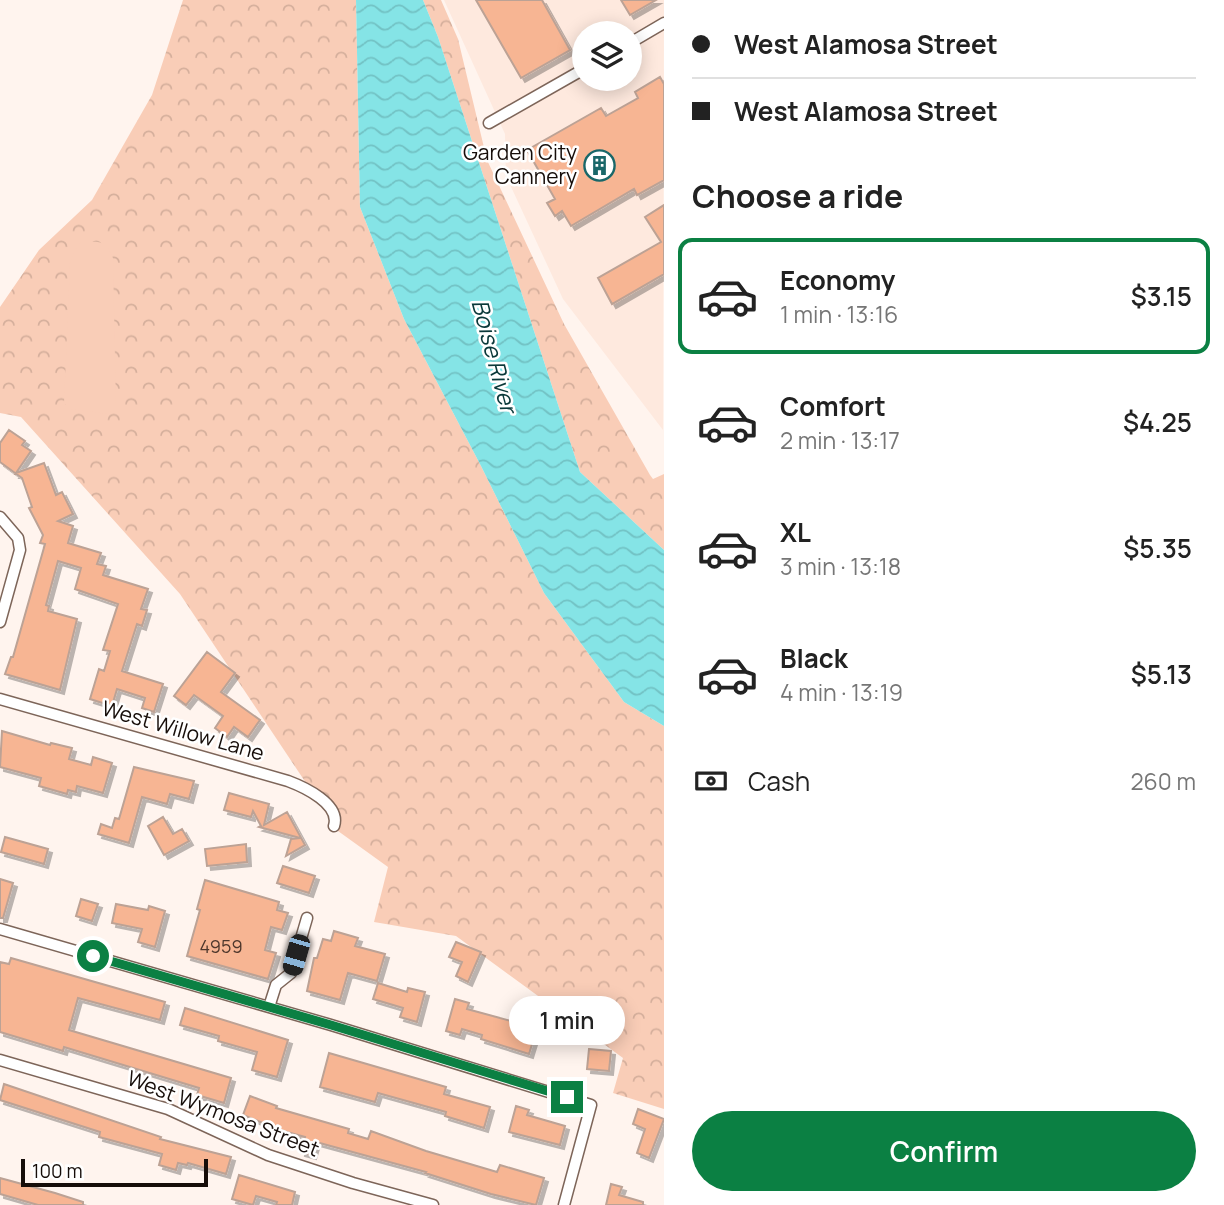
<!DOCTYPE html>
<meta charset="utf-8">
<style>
:root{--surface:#fff;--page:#f2f2f2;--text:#222;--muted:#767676;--line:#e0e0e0;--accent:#0b8043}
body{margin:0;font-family:Manrope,sans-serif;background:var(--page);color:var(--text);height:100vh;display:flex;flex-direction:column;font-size:26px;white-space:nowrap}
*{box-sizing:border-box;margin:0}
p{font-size:23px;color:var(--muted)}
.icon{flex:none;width:38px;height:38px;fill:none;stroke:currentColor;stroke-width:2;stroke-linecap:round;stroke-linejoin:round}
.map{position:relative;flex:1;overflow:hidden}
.side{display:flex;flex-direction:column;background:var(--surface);width:560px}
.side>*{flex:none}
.top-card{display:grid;align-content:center;height:154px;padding:0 28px;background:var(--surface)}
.tools{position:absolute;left:572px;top:21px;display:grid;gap:14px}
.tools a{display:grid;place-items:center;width:70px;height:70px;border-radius:50%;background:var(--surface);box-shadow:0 4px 18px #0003;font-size:35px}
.scale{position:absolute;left:21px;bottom:18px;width:187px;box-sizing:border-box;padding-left:7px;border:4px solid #160d09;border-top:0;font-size:19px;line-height:24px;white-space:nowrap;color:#160d09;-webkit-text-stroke:5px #fff;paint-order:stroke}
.end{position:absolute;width:32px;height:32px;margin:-16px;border:9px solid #0b8043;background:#fff;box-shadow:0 0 0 4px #fff}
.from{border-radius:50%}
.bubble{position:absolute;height:49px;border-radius:24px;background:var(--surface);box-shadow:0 4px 18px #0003;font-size:23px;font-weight:600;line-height:49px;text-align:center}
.car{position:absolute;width:21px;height:42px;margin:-21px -10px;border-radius:9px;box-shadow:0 0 5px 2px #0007;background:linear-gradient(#222 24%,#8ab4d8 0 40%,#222 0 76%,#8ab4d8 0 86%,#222 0)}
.top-card b{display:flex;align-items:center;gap:24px;height:66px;font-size:26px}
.top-card b+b{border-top:2px solid var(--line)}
.top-card i{width:18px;height:18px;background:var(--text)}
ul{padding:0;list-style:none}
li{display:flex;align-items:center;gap:21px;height:116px;margin:0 14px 10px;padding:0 14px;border:4px solid transparent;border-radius:14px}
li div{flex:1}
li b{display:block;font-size:26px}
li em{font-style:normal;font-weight:600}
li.active{border-color:var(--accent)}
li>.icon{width:63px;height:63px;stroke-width:1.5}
h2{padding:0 28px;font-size:32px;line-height:84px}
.pay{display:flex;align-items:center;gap:18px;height:77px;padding:0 28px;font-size:26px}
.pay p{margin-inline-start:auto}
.button{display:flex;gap:14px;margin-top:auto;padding:14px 28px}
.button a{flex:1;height:80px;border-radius:42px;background:var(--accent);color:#fff;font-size:28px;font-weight:600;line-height:80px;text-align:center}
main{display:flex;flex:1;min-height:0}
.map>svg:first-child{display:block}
.built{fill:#fee9de;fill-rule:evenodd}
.forest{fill:url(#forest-crowns)}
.pitch{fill:#f9cdb7}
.water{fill:url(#water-waves)}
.building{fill:#f7b593;stroke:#bca295;stroke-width:2;filter:url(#shadow)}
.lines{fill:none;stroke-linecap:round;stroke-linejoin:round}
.minor-casing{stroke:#7d6559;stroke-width:13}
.minor{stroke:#fff;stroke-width:10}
.route{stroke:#0b8043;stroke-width:9}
.labels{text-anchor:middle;stroke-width:5;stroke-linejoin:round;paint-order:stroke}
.number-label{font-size:18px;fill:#4e372c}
.poi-label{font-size:21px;fill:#160d09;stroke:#fff;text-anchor:end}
.street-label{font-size:21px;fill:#160d09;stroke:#fff}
.water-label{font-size:23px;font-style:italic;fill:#0a393a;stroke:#fff}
</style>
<main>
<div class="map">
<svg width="664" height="1205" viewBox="0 0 664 1205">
<defs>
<pattern id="forest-crowns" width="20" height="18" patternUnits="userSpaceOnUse" patternTransform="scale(1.75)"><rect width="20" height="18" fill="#f9cdb7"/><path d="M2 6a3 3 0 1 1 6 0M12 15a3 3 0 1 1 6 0" fill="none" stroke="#d5af9c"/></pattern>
<pattern id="water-waves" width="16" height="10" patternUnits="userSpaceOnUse" patternTransform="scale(1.75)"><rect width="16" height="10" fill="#85e4e6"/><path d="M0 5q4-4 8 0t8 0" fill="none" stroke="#72c2c4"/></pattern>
<filter id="shadow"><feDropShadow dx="4" dy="4" stdDeviation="0" flood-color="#0004"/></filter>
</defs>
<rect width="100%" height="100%" fill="#fff4ee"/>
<path class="built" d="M444,0H664L663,430L563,299L506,176L505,134ZM584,33H630V79H584Z"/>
<path class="forest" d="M183,0H356L360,207L404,319L481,466L544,593L624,702L664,726V1109L613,1093L623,1058L456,936L374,922L388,867L338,831L180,594L21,417L0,413V307L39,250L92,200L152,95Z
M423,0H441L458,39L487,160L564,324L650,475L653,479L664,474V550L580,472L438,37Z"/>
<path class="pitch" d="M81,242C100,242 105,239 113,258L116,408L108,414L70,409L64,403L70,263L74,251Z"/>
<path class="water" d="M356,0H423L438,37L580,472L664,550V726L624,702L544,593L481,466L404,319L360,207Z"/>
<path class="building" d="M476,0H542L570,50L521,78Z
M621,0H656L630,15Z
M660,77L664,84V180L637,195L634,189L571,226L562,211L555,216L547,203L555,199L527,150L601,108L606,116L638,98L635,92Z
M664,205V274L612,304L598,278L661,242L645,217Z
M9,430L25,441L22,445L31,451L16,473L44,463L56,495L62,492L73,514L58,521L73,526L68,543L101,553L97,564L106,566L103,575L148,589L141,609L147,610L142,626L137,624L122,671L163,684L154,712L142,708L145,698L117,689L112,706L90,699L99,669L104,671L110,651L103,650L118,604L75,589L81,568L58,561L46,605L49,606L48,611L77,619L60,690L5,674L11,657H13L45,544L40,543L43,535L29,508L32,507L22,478L0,462V443Z
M207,652L235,673L221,692L260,720L248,737L234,727L227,737L215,728L223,716L194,695L186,705L174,696Z
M2,731L50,745L51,743L72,748L69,759L91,765L93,757L112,763L103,793L77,786L76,792L68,790L67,794L39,786L41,778L0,767Z
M134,767L194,781L189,799L170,794L167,804L142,797L129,843L98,834L101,824L112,828L115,818L119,819Z
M229,793L269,804L264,825L287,812L305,845L286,856L291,839L300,838L259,827L261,826L253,811L251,817L224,810Z
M163,817L173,834L182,829L189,841L164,855L148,826Z
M5,837L48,849L44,864L1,852Z
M246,844L247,862L207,866L205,849Z
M283,866L315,876L309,893L277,883Z
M0,879L13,883L3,918H0Z
M205,880L279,902L277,910L288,913L282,930L271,927L265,950L276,953L268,979L187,956L200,910L197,909Z
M81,899L98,904L92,921L76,916Z
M116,904L148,910L149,906L165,911L155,947L138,942L142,929L112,923Z
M334,931L358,938L355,946L385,954L377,981L348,973L340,1000L307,991L314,958H317L323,939L331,941Z
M456,942L481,952L468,982L456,976L462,962L449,957Z
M11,958L165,1002L160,1020L78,998L69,1030L231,1078L224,1103L197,1095L199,1088L64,1047L63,1051L0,1032V962L9,964Z
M378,983L407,992L408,988L425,992L417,1022L400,1017L403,1008L373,999Z
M455,999L469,1003L467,1009L537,1028L529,1054L481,1039L482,1035L462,1029L460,1035L446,1031Z
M185,1008L288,1040L277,1077L252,1070L257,1052L218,1041L219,1036L180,1025Z
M589,1049L611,1051L609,1071L587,1069Z
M329,1053L446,1087L444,1094L490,1107L484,1128L445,1116L446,1112L378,1093L375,1102L320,1087Z
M4,1084L161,1137L160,1139L231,1157L226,1174L188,1163L187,1165L178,1163L176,1170L159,1165L162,1154L99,1137L100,1132L0,1100Z
M250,1096L277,1106L276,1108L349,1129L348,1133L368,1139L371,1131L426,1151L497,1172L500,1165L544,1178L536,1205L491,1194L425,1173L426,1172L316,1142L312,1155L301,1152L305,1137L280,1130L243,1115Z
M516,1106L529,1110L527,1115L565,1126L560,1145L509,1132Z
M638,1109L664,1119L649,1158L637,1153L645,1129L633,1124Z
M239,1175L295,1192L292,1205H276L277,1202L256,1196L253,1205L232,1199Z
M0,1178L55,1193L83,1202V1205H38L0,1194Z
M611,1184L622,1187L619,1195L643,1202V1205H606Z"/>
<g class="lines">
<defs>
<path id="minor" d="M630,43L664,23
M489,123L584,69
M0,517L18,538L20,550L0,622
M0,699L288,781C304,787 341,804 334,826
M0,929L331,1025L591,1105L564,1205
M269,1007L276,985L291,973L307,918
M0,1060L168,1109L268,1155L353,1183L433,1205"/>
</defs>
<use href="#minor" class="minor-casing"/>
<use href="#minor" class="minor"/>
</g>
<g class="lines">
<path class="route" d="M93,956L331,1025L567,1097"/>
</g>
<defs>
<symbol id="building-ring" viewBox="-11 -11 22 22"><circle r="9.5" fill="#fff" stroke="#196769" stroke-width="1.5"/><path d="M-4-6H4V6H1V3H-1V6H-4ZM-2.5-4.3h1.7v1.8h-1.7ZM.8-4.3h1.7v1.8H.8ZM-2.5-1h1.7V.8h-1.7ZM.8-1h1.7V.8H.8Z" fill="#196769"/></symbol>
</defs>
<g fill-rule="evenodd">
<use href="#building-ring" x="582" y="148" width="35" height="35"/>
</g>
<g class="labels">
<g class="number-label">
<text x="221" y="953">4959</text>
</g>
<g class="poi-label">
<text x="577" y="160">Garden City<tspan x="577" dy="24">Cannery</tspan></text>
</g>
<g class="street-label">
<text transform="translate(183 731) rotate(16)" y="7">West Willow Lane</text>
<text transform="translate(223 1114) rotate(21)" y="7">West Wymosa Street</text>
</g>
<g class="water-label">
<text transform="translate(494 356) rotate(75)" y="8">Boise River</text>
</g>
</g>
</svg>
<div class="tools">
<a><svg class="icon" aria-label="layers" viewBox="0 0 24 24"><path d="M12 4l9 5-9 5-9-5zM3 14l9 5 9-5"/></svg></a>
</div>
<div class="scale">100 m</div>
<i class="end from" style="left:93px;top:956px"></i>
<i class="end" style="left:567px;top:1097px"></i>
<div class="bubble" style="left:509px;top:996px;width:116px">1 min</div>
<i class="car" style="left:296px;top:955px;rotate:196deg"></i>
</div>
<section class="side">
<div class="top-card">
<b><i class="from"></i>West Alamosa Street</b>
<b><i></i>West Alamosa Street</b>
</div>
<h2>Choose a ride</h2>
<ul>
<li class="active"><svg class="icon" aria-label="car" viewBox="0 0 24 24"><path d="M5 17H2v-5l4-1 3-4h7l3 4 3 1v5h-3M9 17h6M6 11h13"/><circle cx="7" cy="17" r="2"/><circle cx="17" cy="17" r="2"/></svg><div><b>Economy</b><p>1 min · 13:16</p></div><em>$3.15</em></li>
<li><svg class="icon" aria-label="car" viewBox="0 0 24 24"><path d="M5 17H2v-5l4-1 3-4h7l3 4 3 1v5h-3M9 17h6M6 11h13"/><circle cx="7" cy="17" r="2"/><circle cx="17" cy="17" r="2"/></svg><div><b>Comfort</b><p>2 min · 13:17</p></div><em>$4.25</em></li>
<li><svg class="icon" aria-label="car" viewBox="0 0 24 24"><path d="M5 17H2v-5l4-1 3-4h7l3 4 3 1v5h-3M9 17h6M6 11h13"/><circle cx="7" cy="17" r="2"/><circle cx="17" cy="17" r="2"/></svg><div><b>XL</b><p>3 min · 13:18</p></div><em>$5.35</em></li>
<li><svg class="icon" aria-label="car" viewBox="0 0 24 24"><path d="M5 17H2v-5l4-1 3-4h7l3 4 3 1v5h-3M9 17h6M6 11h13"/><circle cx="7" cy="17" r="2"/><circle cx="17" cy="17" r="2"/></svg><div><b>Black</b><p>4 min · 13:19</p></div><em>$5.13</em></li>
</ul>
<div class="pay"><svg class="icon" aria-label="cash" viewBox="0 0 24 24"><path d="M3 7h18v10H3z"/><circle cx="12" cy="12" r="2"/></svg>Cash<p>260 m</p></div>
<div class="button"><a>Confirm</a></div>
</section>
</main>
